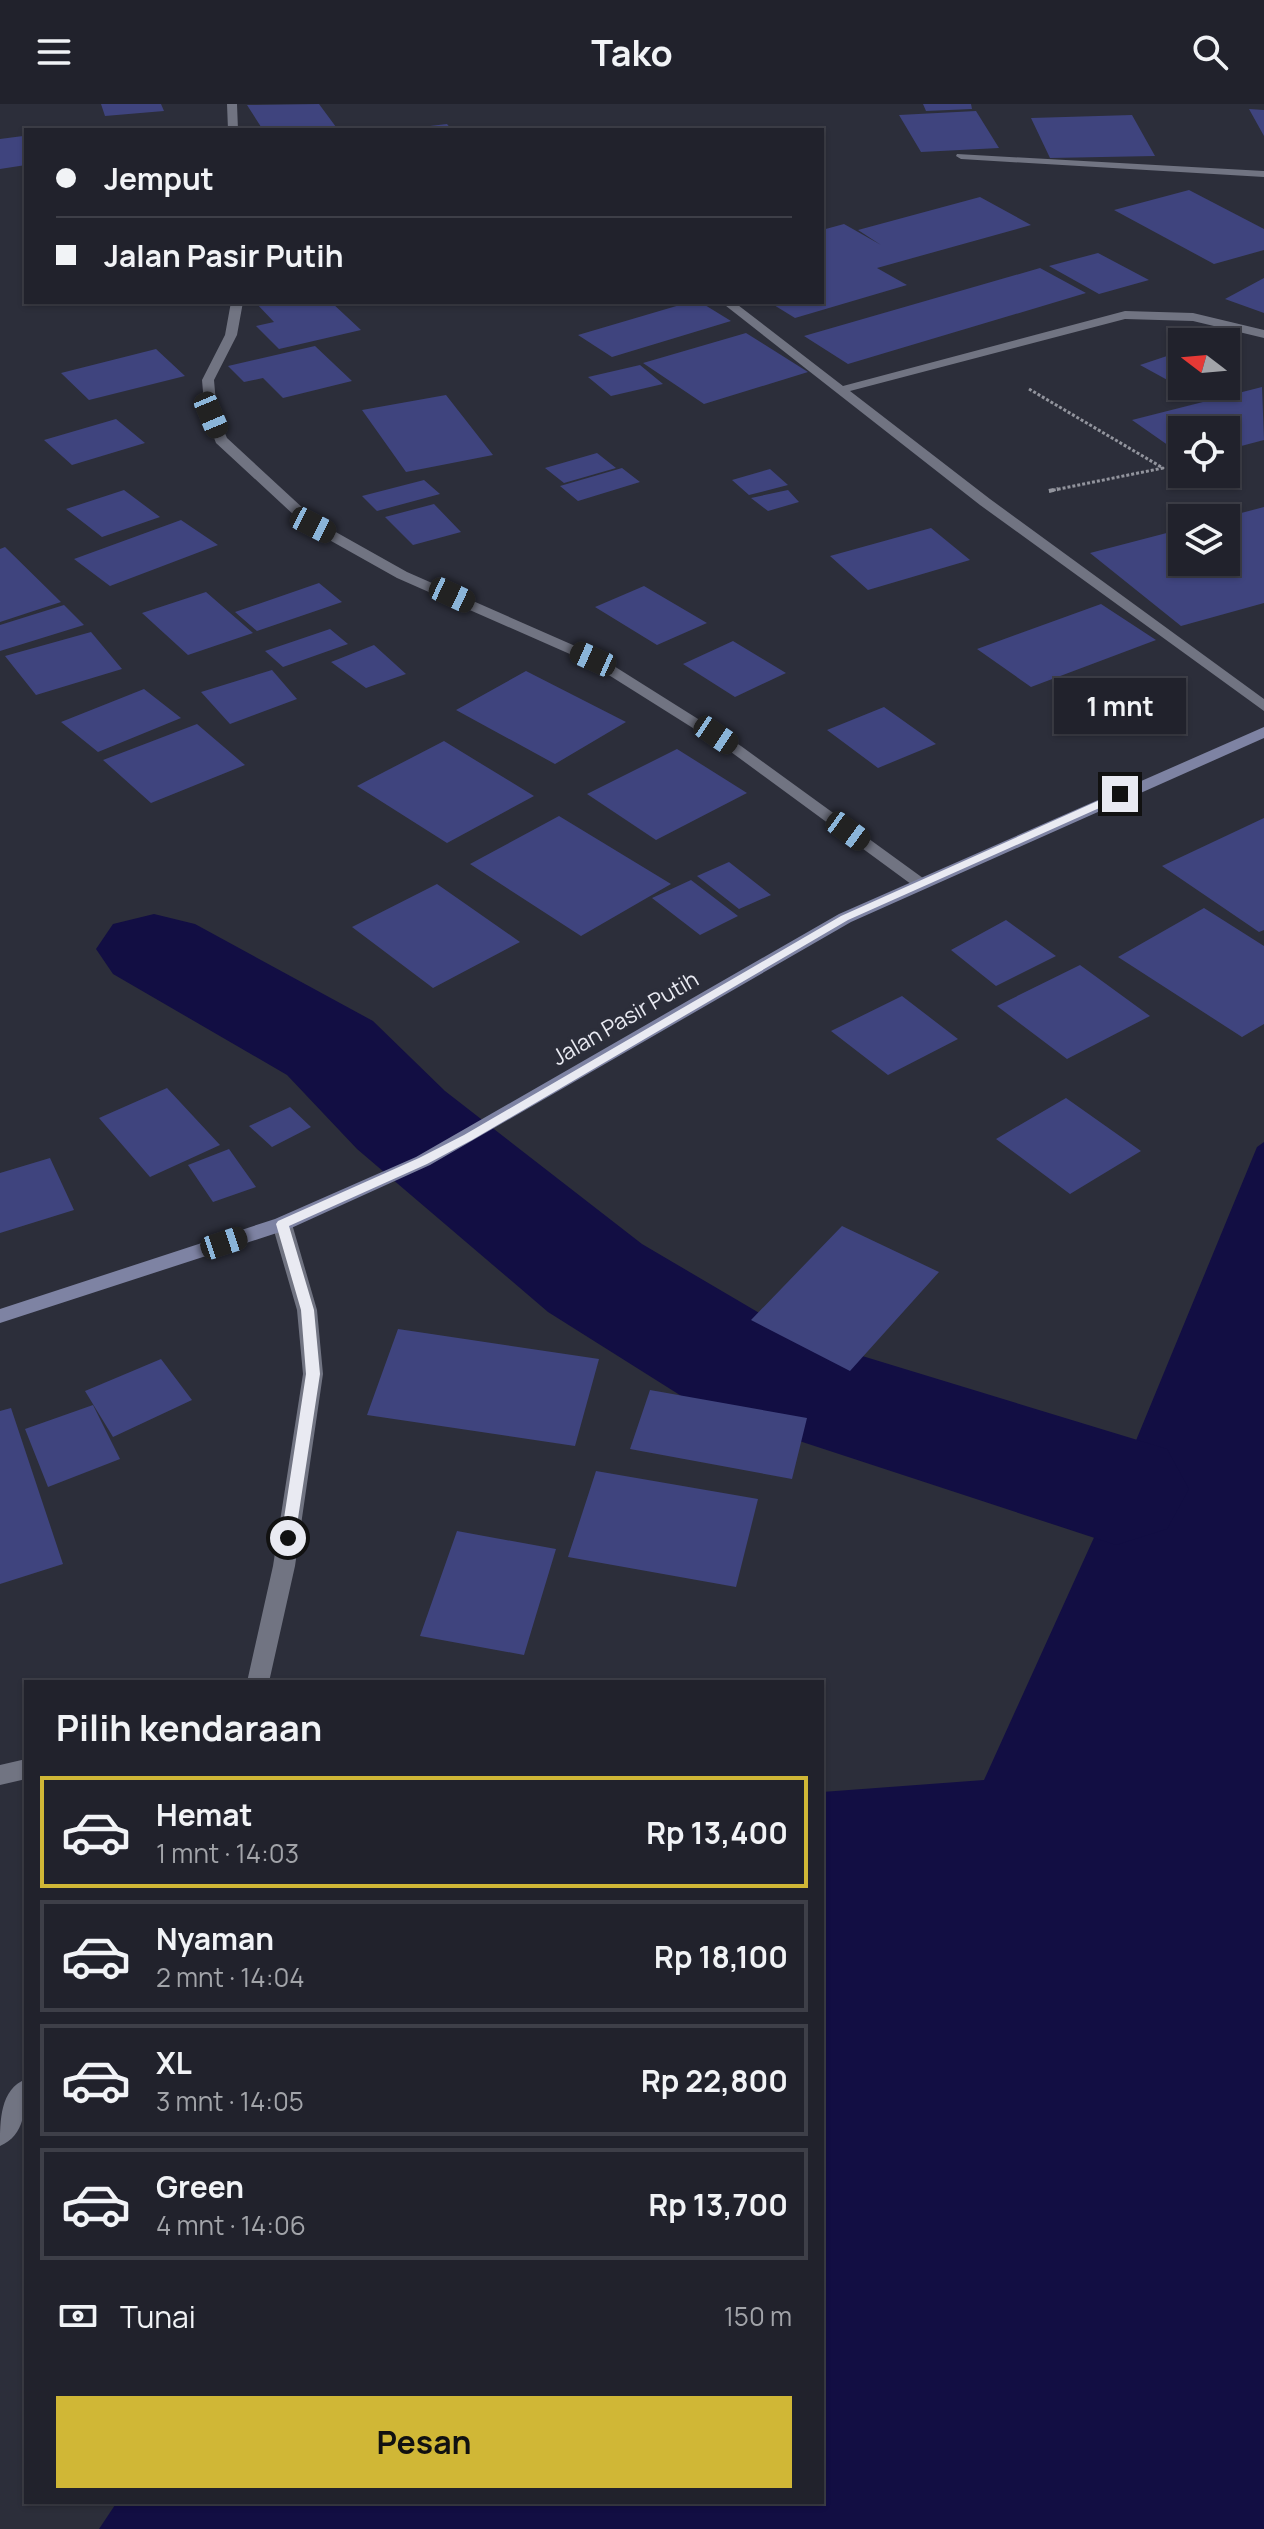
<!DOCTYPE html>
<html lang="id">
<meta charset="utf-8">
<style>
:root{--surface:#21222c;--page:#2d2f38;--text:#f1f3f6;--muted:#a2a4a9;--line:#3e3f48;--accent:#d0b736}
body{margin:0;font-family:Manrope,sans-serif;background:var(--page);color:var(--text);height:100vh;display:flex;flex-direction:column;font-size:30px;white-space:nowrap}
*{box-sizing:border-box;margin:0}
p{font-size:26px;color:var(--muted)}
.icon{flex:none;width:44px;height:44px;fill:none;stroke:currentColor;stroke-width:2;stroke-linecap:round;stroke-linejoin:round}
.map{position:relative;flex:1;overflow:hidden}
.panel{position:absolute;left:24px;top:1576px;width:800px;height:824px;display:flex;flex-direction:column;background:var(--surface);border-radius:0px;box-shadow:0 2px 6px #0004,0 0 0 2px var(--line)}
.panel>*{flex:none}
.top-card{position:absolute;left:24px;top:24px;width:800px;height:176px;border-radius:0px;box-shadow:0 2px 6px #0004,0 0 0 2px var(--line);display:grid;align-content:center;height:176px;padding:0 32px;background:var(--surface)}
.needle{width:52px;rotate:286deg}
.fabs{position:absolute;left:1168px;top:224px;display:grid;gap:16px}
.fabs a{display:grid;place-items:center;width:72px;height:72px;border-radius:0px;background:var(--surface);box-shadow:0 2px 6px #0004,0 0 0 2px var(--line);font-size:40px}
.end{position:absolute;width:36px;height:36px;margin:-18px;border:10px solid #e9eaf2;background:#111;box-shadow:0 0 0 4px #111}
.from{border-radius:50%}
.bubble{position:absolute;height:56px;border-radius:0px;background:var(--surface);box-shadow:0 2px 6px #0004,0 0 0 2px var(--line);font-size:26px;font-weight:700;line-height:56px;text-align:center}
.car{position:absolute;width:24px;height:48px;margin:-24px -12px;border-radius:10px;box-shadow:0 0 6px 2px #0007;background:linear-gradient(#222 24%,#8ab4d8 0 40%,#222 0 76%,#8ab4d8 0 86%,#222 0)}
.top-card b{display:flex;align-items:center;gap:28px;height:76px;font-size:30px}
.top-card b+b{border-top:2px solid var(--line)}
.top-card i{width:20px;height:20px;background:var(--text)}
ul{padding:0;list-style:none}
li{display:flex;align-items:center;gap:24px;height:112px;margin:0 16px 12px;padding:0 16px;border:4px solid var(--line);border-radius:0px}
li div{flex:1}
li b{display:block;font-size:30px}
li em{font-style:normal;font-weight:700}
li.selected{border-color:var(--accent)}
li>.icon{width:72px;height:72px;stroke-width:1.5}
h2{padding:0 32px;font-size:36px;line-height:96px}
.pay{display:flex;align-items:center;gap:20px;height:88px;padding:0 32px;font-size:30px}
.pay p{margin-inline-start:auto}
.action{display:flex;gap:16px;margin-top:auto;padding:16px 32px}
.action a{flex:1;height:92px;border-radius:0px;background:var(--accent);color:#111;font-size:32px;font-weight:700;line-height:92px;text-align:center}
header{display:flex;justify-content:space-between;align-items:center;height:104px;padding:0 32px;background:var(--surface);font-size:36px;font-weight:700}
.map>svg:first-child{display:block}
.water{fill:#120e43}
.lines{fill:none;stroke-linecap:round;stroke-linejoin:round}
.river{fill:#120e43;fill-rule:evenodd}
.building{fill:#3f447e}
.path-far1{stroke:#92949d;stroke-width:3;stroke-dasharray:3 2;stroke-linecap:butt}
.path{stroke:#92949d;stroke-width:4;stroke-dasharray:5 3;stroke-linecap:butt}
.minor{fill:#717482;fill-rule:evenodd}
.secondary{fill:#7e83a3;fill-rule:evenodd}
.route{fill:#e9eaf2}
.labels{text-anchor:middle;stroke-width:7;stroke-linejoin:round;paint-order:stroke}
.street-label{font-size:22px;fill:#e9eaf2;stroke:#2c2e3a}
</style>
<header><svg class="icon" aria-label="menu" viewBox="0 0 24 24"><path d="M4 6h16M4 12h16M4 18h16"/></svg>Tako<svg class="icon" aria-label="search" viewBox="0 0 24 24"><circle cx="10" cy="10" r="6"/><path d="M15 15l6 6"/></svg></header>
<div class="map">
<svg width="1264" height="2425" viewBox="0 0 1264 2425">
<rect width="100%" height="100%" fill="#2c2e3a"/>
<path class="water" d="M1264,1038V2425H99L117,2398H822V1688L984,1676L1116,1385L1257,1043Z"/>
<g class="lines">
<path class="river" d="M154,810L195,820L373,917L445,987L642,1140L800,1233L1167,1345L1189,1385L1167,1425L1116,1441L702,1305L548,1208L357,1045L287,971L113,870L96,845L113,820Z"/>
</g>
<path class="building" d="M101,0H161L164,7L105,12Z
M319,0L336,23L263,26L247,1Z
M923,0H971L972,5L926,7Z
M1249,5L1264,6V32Z
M976,7L999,44L921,48L899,11Z
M1132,11L1155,52L1050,54L1031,14Z
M447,20L452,26H413V24Z
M23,32L26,37V61L0,65V35Z
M1189,86L1264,125V146L1214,160L1114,106Z
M980,93L1031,121L877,164L907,181L795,214L769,198H822V126L844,120L881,141L858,126Z
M1098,149L1149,176L1099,190L1049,162Z
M1040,164L1086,189L848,260L804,232Z
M1264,174V209L1225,195Z
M255,198H331L361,226L279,245L256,222L274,218Z
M690,198H700L731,217L612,253L578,231Z
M746,229L808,268L704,300L643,259Z
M315,242L352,277L283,294L263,274L244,278L228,262Z
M156,245L185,272L89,296L61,269Z
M1182,247V284L1140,261Z
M640,261L663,280L611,292L588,273Z
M1262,283L1264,336L1226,346V326H1182V351L1132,316Z
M446,291L493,351L406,368L362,306Z
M116,315L145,339L72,361L44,336Z
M597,349L616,364L564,379L545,364Z
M622,364L640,378L578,397L560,382Z
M770,365L788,381L749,391L732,376Z
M424,376L440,390L377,407L362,392Z
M124,386L160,413L102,433L66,405Z
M788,386L799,398L768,407L751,394Z
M434,400L461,428L413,441L385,413Z
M1264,403V499L1181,522L1090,449L1182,425V458H1226V413Z
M181,416L218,441L110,482L74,455Z
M931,424L970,456L868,486L830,452Z
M5,443L61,498L0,518V445Z
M319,479L342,498L257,527L235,508Z
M644,482L707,519L657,541L595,503Z
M206,488L253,529L188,551L142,509Z
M1101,500L1156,536L1031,583L977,545Z
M64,501L84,521L0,547V521Z
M330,525L348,540L283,563L265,547Z
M91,528L122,565L36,591L5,552Z
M733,537L786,569L735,593L683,560Z
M374,541L406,570L366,584L331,558Z
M272,566L297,595L230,620L201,588Z
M526,567L626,618L555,660L456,606Z
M144,585L181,614L98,648L61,618Z
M884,603L936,640L878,664L827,626Z
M197,620L245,661L151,699L103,656Z
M444,637L534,692L447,739L357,682Z
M677,645L747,689L656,736L587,690Z
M559,712L671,780L581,832L470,760Z
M1264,714V826L1259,828L1162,762Z
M729,758L771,791L739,805L697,772Z
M691,776L738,812L700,831L652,794Z
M437,780L520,838L433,884L352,823Z
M1204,804L1264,842V920L1242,933L1118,853Z
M1006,816L1056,852L996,882L951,846Z
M1080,861L1150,912L1067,955L997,902Z
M902,892L958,935L888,971L831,927Z
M167,984L220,1041L150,1073L99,1014Z
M1066,994L1141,1047L1070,1090L996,1035Z
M290,1003L311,1023L272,1043L249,1022Z
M229,1045L256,1083L213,1098L188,1061Z
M50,1054L74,1106L0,1129V1069Z
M842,1122L939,1168L850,1267L751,1216Z
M398,1225L599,1255L575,1342L367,1311Z
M161,1255L192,1296L113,1333L85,1287Z
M650,1286L807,1314L792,1375L630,1345Z
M93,1301L120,1355L48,1383L25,1325Z
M11,1304L63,1460L0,1480V1307Z
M596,1367L758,1395L736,1483L568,1453Z
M457,1427L556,1445L524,1551L420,1532Z"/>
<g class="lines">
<path class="path-far1" d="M1029,285L1163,364L1049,387"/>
<path class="path" d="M1049,387L1058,385"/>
<path class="minor" d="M227,0H237L238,26H228Z
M957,50L1264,67V73L961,55L956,52Z
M231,198H243L237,231L214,276L217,311L227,334L318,418L407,468L598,552L741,642L927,777L929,780L927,783H915L731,648L588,558L397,474L308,424L216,339L205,311L202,276L225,231Z
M721,198H734L843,282L1125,207L1193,209L1264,226V234L1193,217L1125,215L850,287L990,395L1264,595V607L980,401Z
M282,1113L292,1120L317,1206L323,1270L295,1462L269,1578H247L273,1462L303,1270L297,1206L272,1120Z
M26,1655V1675L0,1681V1661Z
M26,1975C26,1999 27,2031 0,2042C0,2017 0,1985 26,1975Z"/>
<path class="secondary" d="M1264,623V634L851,818L430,1061L289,1125L0,1219V1205L275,1115L416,1053L839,810Z"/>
</g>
<path class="route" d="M1120,687L1124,688V693L848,816L472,1036L427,1060L289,1122L314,1206L320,1270L295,1434L293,1438H283L281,1434L306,1270L301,1206L276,1120L278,1117L419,1054L464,1031L841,812Z"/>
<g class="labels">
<g class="street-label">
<text transform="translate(625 914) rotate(-30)" y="8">Jalan Pasir Putih</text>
</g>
</g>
</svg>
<div class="fabs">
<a><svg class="needle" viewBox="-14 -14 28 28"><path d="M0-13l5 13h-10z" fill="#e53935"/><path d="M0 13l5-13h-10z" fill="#a2a4a9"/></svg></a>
<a><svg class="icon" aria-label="locate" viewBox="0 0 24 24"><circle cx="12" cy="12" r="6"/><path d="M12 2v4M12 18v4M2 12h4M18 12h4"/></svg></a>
<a><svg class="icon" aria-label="layers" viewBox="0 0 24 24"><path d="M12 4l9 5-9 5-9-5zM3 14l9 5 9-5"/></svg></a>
</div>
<i class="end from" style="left:288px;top:1434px"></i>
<i class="end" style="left:1120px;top:690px"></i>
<div class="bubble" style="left:1054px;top:574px;width:132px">1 mnt</div>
<i class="car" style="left:211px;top:311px;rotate:157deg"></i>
<i class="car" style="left:313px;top:421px;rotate:117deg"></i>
<i class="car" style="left:452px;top:491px;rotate:115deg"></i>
<i class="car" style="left:593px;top:555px;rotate:294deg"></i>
<i class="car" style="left:716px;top:631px;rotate:124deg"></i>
<i class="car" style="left:848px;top:727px;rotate:126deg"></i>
<i class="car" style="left:224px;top:1139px;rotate:72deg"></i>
<div class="top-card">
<b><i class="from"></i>Jemput</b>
<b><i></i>Jalan Pasir Putih</b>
</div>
<section class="panel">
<h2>Pilih kendaraan</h2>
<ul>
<li class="selected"><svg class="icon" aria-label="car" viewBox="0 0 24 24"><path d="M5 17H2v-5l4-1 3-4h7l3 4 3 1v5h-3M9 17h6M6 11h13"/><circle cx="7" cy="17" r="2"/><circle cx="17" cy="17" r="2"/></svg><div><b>Hemat</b><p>1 mnt · 14:03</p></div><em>Rp 13,400</em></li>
<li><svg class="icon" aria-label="car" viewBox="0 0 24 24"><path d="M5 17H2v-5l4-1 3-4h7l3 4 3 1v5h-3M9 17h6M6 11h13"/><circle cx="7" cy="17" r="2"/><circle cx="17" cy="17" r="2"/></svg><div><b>Nyaman</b><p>2 mnt · 14:04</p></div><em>Rp 18,100</em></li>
<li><svg class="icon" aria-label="car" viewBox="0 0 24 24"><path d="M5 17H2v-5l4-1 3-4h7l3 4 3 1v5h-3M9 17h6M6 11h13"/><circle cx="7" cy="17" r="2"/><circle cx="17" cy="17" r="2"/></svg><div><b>XL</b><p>3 mnt · 14:05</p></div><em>Rp 22,800</em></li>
<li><svg class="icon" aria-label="car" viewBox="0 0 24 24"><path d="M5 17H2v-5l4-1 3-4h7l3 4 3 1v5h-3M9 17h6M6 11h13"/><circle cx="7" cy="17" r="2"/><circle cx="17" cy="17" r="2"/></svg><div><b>Green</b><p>4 mnt · 14:06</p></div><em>Rp 13,700</em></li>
</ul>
<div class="pay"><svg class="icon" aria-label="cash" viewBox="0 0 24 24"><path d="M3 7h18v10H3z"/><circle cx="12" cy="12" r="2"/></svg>Tunai<p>150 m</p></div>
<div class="action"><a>Pesan</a></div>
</section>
</div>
